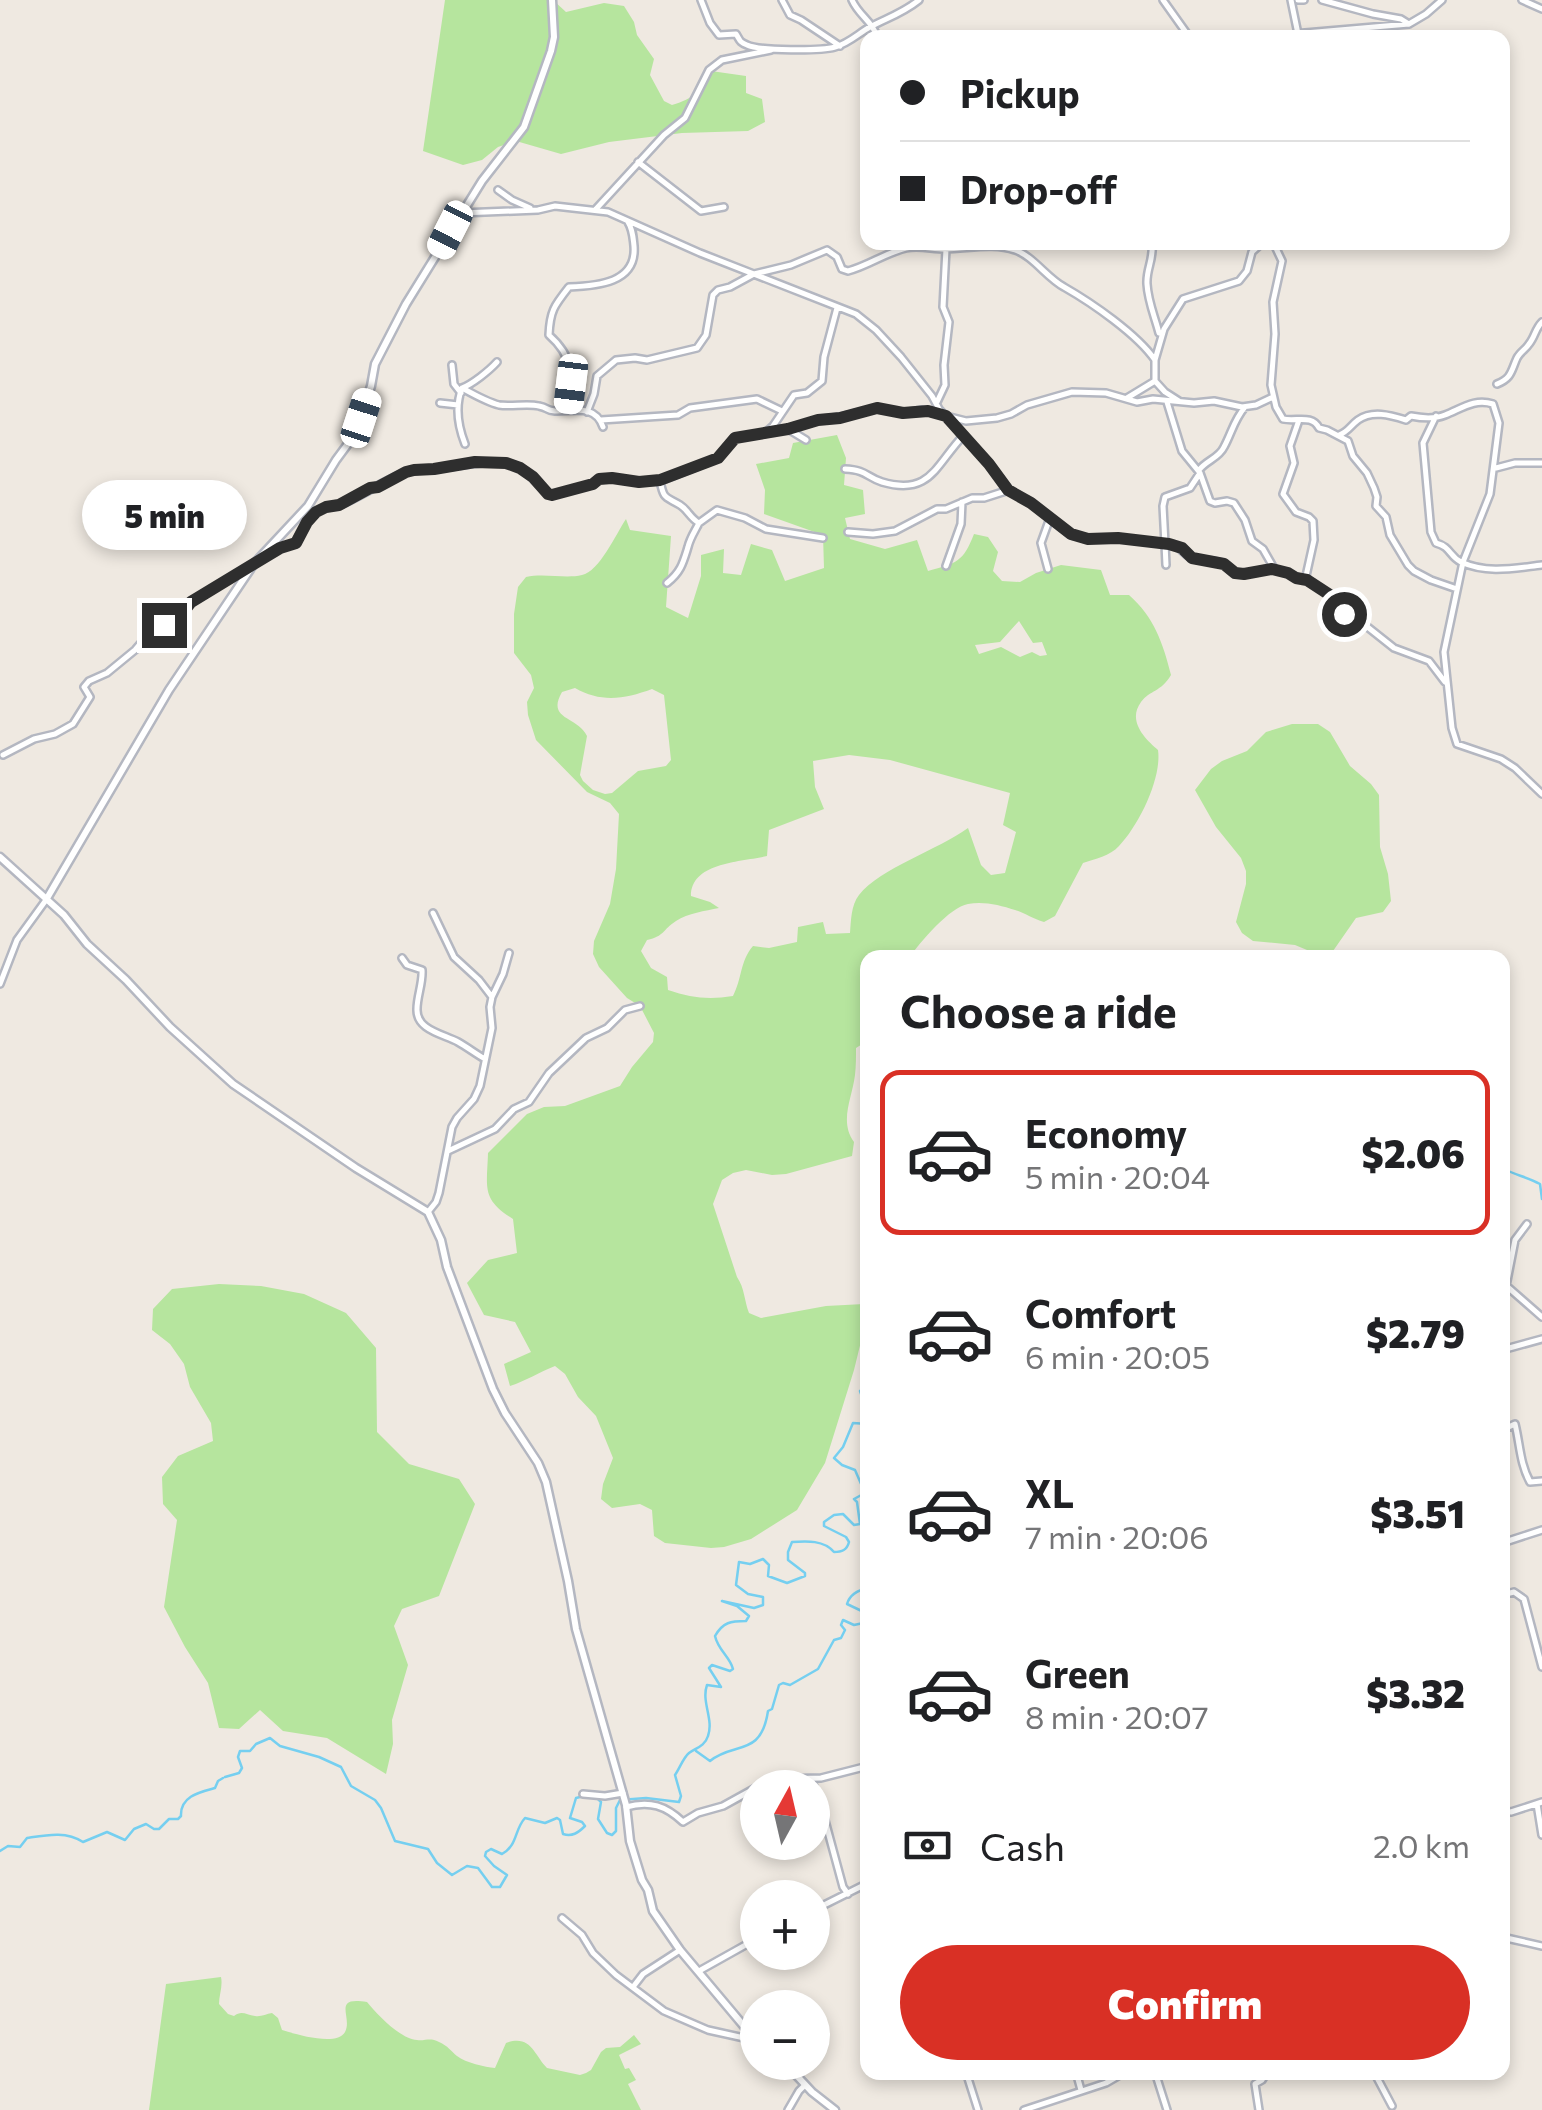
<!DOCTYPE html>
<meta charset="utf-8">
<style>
:root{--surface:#fff;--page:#f6f6f6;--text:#202124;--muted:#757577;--line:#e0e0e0;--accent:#d93025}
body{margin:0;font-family:Commissioner,sans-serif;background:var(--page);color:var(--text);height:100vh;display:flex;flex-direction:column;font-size:38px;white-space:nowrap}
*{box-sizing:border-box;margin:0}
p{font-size:32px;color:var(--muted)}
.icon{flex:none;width:55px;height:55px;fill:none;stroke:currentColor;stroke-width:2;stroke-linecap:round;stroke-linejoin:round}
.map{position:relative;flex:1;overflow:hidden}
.panel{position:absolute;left:860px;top:950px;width:650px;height:1130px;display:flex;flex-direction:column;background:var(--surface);border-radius:20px;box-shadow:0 5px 15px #0003}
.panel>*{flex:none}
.guide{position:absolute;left:860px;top:30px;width:650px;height:220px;border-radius:20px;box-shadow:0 5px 15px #0003;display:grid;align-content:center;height:220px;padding:0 40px;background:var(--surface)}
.needle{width:65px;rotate:8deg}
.controls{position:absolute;left:740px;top:1770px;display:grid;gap:20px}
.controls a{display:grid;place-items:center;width:90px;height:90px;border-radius:50%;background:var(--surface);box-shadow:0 5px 15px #0003;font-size:50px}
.end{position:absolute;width:45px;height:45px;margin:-22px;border:12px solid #2e2e2e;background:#fff;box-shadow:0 0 0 5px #fff}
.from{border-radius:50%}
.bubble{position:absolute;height:70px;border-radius:35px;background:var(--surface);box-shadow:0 5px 15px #0003;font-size:32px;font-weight:800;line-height:70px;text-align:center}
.car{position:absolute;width:30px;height:60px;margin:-30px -15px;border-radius:12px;box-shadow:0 0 8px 2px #0007;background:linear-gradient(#fff 24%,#345 0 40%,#fff 0 76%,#345 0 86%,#fff 0)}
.guide b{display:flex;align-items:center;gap:35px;height:95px;font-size:38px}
.guide b+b{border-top:2px solid var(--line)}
.guide i{width:25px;height:25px;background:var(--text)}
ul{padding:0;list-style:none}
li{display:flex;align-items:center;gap:30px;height:165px;margin:0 20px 15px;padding:0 20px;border:5px solid transparent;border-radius:20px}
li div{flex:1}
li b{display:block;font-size:38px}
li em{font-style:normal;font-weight:800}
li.active{border-color:var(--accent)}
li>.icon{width:90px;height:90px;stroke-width:1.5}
h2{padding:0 40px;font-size:45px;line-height:120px}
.pay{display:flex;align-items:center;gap:25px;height:110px;padding:0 40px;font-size:38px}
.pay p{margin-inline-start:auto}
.cta{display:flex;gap:20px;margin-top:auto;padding:20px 40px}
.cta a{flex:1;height:115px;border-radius:60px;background:var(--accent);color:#fff;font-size:40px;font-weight:800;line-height:115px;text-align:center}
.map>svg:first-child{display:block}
.green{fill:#b6e59e;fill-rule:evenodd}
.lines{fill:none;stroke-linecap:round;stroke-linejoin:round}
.stream{stroke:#75cff0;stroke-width:2.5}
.minor-casing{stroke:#b4b7c1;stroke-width:10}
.tertiary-casing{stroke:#b4b7c1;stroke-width:11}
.minor{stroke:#fff;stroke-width:5}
.tertiary{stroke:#fff;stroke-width:6}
.route{stroke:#2e2e2e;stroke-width:12}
</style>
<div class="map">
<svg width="1542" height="2110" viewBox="0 0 1542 2110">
<rect width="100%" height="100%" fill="#efe9e1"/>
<path class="green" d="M445,0H553L566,12L604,3L624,6L634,22L637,35L654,59L650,75L664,101L672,105C695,98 699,92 711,71L746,76V93L762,99L765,122L748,131L682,133L609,142L561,154L516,141L498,147L482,160L463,165L423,151Z
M837,435L846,458L844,485L863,490L865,514L845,518L850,539L885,549L917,540L928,571C957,563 963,562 974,534L988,537L998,552L993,571L1002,581L1020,582L1036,573L1061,565L1101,570L1110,595H1129C1154,617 1163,643 1171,675C1161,692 1150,690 1141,702C1127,721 1145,739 1158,750C1162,778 1139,825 1119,846C1110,856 1095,859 1083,863L1055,916L1044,922C1033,919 1025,913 1015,910C1000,905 983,901 968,904C950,907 920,942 910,957L868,958L867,1041L856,1048C856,1057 856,1066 855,1075C852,1099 839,1121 854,1142L852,1156L786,1174L772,1175L746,1170L733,1173L722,1180L713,1204L737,1277C745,1289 744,1300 749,1313L761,1318L826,1306L864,1304L867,1317L854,1370L825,1463L797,1510L751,1539L724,1547L711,1548L665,1543L654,1536L652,1510L640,1504L612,1508L601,1499L603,1484L613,1458L596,1416L578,1397L565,1374L555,1366C539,1372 526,1381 510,1386L504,1364L531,1352L515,1322L484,1315L467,1283L488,1260L517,1253L513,1219C481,1199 487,1188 488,1153L527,1114L544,1107L565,1106L620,1086L632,1067L653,1042L654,1033L640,1006L627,998L599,967L593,954L594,941L610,904L616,869L619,814L610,803L587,792L536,740L528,715L527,702L534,688L531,675L514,653V614L518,587L526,577C544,573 566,579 582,575C599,572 616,534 626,519L630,530L671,536L666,607L688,618L701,576V555L724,549L723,573L741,575L751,544L772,550L785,581L824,568L823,535L764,514L765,490L756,464L789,458L793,443ZM1019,621L1033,643L1042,642L1047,655L1040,656L1032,652L1020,657L1001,647L979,654L975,645L1000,642ZM575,688C601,703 625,699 652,689L664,695L671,760L666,766L638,771L612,793L605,794L593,790L583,781L580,775L587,736C577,716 546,720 562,692ZM849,755L890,760L1010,793L1003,825L1016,832L1005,873L991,875L981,865L968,828C938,850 880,868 859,895C851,905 851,921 850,933L826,934L823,922L798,927L797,942L769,948L753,946C740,961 742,979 733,996C709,1000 691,998 668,990L667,977L651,968L641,951L647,940C665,936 662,930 676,921C688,913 705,911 719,908L710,902L691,896C691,862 741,862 767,856L769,830L824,809L815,787L813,761Z
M1292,724H1318L1330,732L1350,766L1371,784L1379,795L1380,847L1388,874L1391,901L1383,912L1356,918L1333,951L1319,955L1295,945L1253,941L1242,933L1236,922L1246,884V871L1241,858L1216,827L1195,790L1211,769L1222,761L1247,751L1266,732Z
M219,1284L261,1286L304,1294L346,1313L376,1348L377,1432L409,1464L459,1479L475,1504L439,1596L402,1609L394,1626L408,1665L392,1720L393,1744L386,1774L327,1738L283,1731L260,1710L239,1729L219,1728L208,1683L185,1647L164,1607L177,1520L163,1504L162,1477L178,1456L213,1441L211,1423L190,1387L184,1364L170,1344L152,1330L153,1309L172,1289Z
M221,1977C223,1986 219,1995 219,2004L228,2014L234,2016C242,2010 246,2015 255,2016C261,2017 266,2014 272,2013L278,2018L282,2030C295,2034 337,2047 345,2032C353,2017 331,1996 367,2002C377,2014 400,2039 417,2040C426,2041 430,2037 439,2042C448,2046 451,2051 457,2056C466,2063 485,2067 495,2068L506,2043C531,2034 534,2055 547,2068L580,2075L586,2073L591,2070L601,2052L606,2048L620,2047L634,2035L641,2044L619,2055L625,2069L629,2068L636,2080L628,2084L641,2110H149L166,1984Z"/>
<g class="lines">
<path class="stream" d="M1502,1168C1515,1175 1527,1177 1540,1184L1542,1199
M868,1389L865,1387L860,1391L868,1414
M868,1588C858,1590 850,1594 847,1604L868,1614
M696,1751L710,1761C734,1741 761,1758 768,1711L772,1709L779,1685L783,1683L790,1685L818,1669L834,1640L841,1638L845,1630L841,1625L843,1620L854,1625L868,1622
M225,1777L239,1773L242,1768L238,1757L240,1751H250L256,1744L270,1738L280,1746L319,1757L341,1767L351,1786L375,1800L381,1808L395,1841L428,1849L437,1863L452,1875L467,1866L478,1868L492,1887H500L507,1875L494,1866L485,1856L486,1852L491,1849L502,1854C518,1845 514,1830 525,1818L545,1823L557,1818L560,1820L563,1834C572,1837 578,1833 585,1826L582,1822L570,1818L576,1798L584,1796
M597,1798L601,1802L598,1819L607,1833L612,1835L616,1831V1808L620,1800L646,1798L679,1802L681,1796L675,1775C680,1768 683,1758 689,1753C696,1748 705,1746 708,1736C714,1719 701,1702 707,1685L721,1687L709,1668L712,1665L730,1671L733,1669C730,1657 718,1650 715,1636C723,1622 731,1621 746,1621L749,1616L737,1606L722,1601L754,1608L763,1605V1597L748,1594L736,1585L739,1562L750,1564L763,1559L769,1565L768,1576L787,1583L805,1576V1573L788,1560V1552L792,1542C807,1541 824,1540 834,1552C842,1552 847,1550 849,1542L846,1537L824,1526V1522L834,1515L843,1514L854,1525L860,1524L857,1502L854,1499L865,1493L855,1470L842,1465L834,1458L843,1447L853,1423L868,1424
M0,1851L8,1846L20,1847L27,1838C47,1835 66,1831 83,1842L107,1832L125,1840L134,1829L146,1824L154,1829H159L169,1819H178L181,1816C180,1796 200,1792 215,1788L218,1781L223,1778"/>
<defs>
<path id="minor" d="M701,0L710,23L719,35L736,34C740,40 739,42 747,45C760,51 821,51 835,47C848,44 859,33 870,27C887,18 903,13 919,0
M782,0L790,15L801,20L840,46
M852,0C859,16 871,19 878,38
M1163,0L1190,38
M1291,0L1298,34
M1298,0H1304
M1322,0L1373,14L1401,19L1409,24
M1522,0L1542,9
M1247,38L1409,24L1426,14L1442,0
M638,162L701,211L724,207
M498,190L512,200L530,208
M596,209L664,135L685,118L709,70L722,60L771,50
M461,213L538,210L555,206L608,212L700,253L856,314L876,330L901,357L932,396L939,409L989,464L1009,490L1031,503L1071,535L1088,539L1117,538L1165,544L1163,506L1165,497L1190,488L1200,473
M1152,242C1154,260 1146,269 1147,284C1148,302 1155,317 1159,333
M1273,242L1282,261L1273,302L1275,334L1271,385L1276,407L1283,419C1296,422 1312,414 1319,428L1327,430L1348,441L1353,456L1367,473L1374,488L1377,497L1376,506L1386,517L1390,535L1408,565L1414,571L1431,580L1457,589
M452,365L454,384L461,393
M1497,384C1512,378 1511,371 1517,358C1520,352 1526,349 1529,344C1535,337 1535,329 1542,322
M462,388C473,394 487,402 499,405C512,407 527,403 539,406C549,408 545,410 555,411C572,412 595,403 603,427
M1127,398L1155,381
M1179,401L1165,392L1155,381V360L1164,329L1183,299L1239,281L1247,271L1252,252L1263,242
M937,402L945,385L944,365L949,322L943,307L946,249
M1167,402L1182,451L1200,473L1210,501L1215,503L1227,501L1234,503L1245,520L1252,541L1263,549L1275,570
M440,403L458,405
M568,408C572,376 575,358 549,335C550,311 554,306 569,287C597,286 637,283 634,246C633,237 633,230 628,222
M587,412L594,394L597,376L616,360L635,358L647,360L697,348L706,335L713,295L718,290L730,287L754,274L791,265L827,250L837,257L842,269L848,271C868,266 885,253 906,248C918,245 932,249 945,249C967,249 993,242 1015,250C1033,256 1047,278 1064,287C1092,303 1137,334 1155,360
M1436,416L1423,443L1431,532L1436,543C1451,547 1449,556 1461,562C1487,574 1515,568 1542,565
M601,420L678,415L690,408L757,399L782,411
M1299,420L1290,446L1294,463L1283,494L1296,512L1309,517L1313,521L1314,540L1306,576L1307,580L1333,597L1344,613L1360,621L1394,648L1429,661L1445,682
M788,429L806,440
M764,434L773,426L794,395L807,393L822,381L824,357L837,308
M1339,435C1348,432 1350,426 1358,420C1372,410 1390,415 1406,420L1411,416C1421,418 1435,419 1445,415C1461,409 1474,398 1493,404L1499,423L1490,494L1463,562L1444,652L1452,728L1457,744L1501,759L1515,768L1542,794
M465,444C458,426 455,406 462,388C472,384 489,371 497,362
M1496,468L1515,463H1542
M845,469C867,470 866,477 882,482C930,496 935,466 963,436
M1199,470C1207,460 1219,458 1224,447C1232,432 1234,420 1245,407
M660,481C664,500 665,496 680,505C688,510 690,518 699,523L717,510L745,518L766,529L823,538
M848,532L873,534L895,531L937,509H946L972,498H984L1009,490
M259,561L280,548L295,543C302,532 307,519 318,511C325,506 332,507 340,505C362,496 386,479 409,471C417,468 425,470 432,469C458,467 483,459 509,464C529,467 536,487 552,495L593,484L599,479L613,478L639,482L660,481L718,458L735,438L788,429L817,420L840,417L877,408L903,413L922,410L966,421L997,418L1011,414L1027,405L1072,392L1106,393L1137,402L1153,399L1194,403L1214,401L1242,407L1256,405L1273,397
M1166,565L1165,544C1184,546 1179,552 1192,558C1201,562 1215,559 1224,564C1237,570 1223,569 1237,573C1248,576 1258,570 1269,569C1283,569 1294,578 1307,580
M946,566L961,524L962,502
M1048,569L1041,543L1050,518
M667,583C681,572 683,563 688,547C690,538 695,531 699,523
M3,755L34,739L55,734L73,724L90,697L84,687L89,681L107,673L135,650L147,636L179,616L191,602L250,567
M433,913L454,957L479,980L492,997
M402,958L407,965L422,970C423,983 417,996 417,1009C416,1030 443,1034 458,1042C467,1047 476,1054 485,1059
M0,984L17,940L46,900
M448,1151L495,1129L514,1109L529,1102L549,1073L586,1038L607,1028L625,1010L640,1006
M428,1212L436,1202L439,1193L452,1127L457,1118L474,1099L480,1086L492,1028L490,1007L492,997L503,974L509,953
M1502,1282L1542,1317
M1506,1286L1515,1240L1527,1224
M1502,1350L1542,1339
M1502,1430L1515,1424C1520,1444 1520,1464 1530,1482L1542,1481
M1502,1543L1542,1530
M1502,1595L1514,1592L1524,1599L1542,1667
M811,1779L820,1802L843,1887L848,1894
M583,1794L605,1796L623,1793
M1537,1804L1542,1835
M626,1807C650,1800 666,1806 683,1822L698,1813L723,1806L761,1785L779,1779L821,1778L868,1766
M1502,1811L1511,1812L1542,1802
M812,1911L868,1883
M562,1918L582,1935L593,1953L616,1975L664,2011L708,2030L758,2041
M1502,1937L1542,1946
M699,1971L758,1938
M633,1987L643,1974L680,1950
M966,2072L978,2110
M1076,2072L1081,2090
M1155,2072L1167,2110
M1374,2072L1392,2106
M788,2110L799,2091L805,2085
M1024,2110L1106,2083L1125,2072
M1259,2110L1255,2084L1262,2080L1267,2072"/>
<path id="tertiary" d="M0,857L64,915L87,944L126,980L170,1027L233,1084L356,1168L428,1212L441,1240L447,1267L493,1389L505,1413L538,1463L546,1482L568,1581L576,1629L626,1805L630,1841L642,1880L648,1890L653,1911L680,1950L748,2031L758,2037
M46,900L169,690L253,565L308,506L336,460L356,433L371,386L375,364L406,304L482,181L524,127L551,51L554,37L552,0
M784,2062L812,2092L835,2110"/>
</defs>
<use href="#minor" class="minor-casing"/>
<use href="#tertiary" class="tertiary-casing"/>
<use href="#minor" class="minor"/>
<use href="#tertiary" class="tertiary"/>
</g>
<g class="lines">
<path class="route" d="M164,625L180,616L191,602L280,548L296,543L307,522L316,512L326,507L339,505L370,488L378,487L406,472L414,470L434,469L475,462L506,463L520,468L533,477L548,494L552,495L593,484L599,479L612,478L639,482L660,480L718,458L735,438L788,429L818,420L840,418L877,408L903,413L928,411L946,416L989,464L1008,490L1031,503L1071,534L1088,539L1118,538L1169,544L1182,548L1192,558L1224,564L1235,573L1244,574L1272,569L1288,573L1296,578L1307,580L1333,597L1344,614"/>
</g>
</svg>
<div class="controls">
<a><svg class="needle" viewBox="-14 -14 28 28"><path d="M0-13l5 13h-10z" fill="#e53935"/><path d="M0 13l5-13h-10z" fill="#757577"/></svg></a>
<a>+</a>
<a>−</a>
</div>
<i class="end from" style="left:1344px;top:614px"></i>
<i class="end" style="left:164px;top:625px"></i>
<div class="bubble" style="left:82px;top:480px;width:165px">5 min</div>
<i class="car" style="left:450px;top:230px;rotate:207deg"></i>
<i class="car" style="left:571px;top:384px;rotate:187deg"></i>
<i class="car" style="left:361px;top:418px;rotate:18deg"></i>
<div class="guide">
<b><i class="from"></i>Pickup</b>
<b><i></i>Drop-off</b>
</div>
<section class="panel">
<h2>Choose a ride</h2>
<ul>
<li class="active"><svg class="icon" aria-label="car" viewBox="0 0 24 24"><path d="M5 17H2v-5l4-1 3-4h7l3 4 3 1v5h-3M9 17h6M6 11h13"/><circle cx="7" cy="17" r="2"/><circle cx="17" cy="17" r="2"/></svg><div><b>Economy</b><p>5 min · 20:04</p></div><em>$2.06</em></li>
<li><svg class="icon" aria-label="car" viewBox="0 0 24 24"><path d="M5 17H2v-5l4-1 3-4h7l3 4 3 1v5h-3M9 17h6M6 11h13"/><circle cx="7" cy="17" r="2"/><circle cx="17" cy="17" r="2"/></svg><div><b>Comfort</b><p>6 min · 20:05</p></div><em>$2.79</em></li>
<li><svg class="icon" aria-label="car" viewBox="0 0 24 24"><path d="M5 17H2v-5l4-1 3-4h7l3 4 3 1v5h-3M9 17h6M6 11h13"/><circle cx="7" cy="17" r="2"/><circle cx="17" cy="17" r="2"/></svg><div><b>XL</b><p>7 min · 20:06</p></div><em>$3.51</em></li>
<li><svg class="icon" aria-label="car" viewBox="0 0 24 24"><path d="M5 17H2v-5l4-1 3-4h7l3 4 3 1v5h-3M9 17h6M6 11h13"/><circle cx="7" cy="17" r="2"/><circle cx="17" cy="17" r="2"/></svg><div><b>Green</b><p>8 min · 20:07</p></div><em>$3.32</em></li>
</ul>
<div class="pay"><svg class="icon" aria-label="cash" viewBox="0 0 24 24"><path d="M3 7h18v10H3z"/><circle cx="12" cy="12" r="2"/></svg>Cash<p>2.0 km</p></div>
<div class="cta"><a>Confirm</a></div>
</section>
</div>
